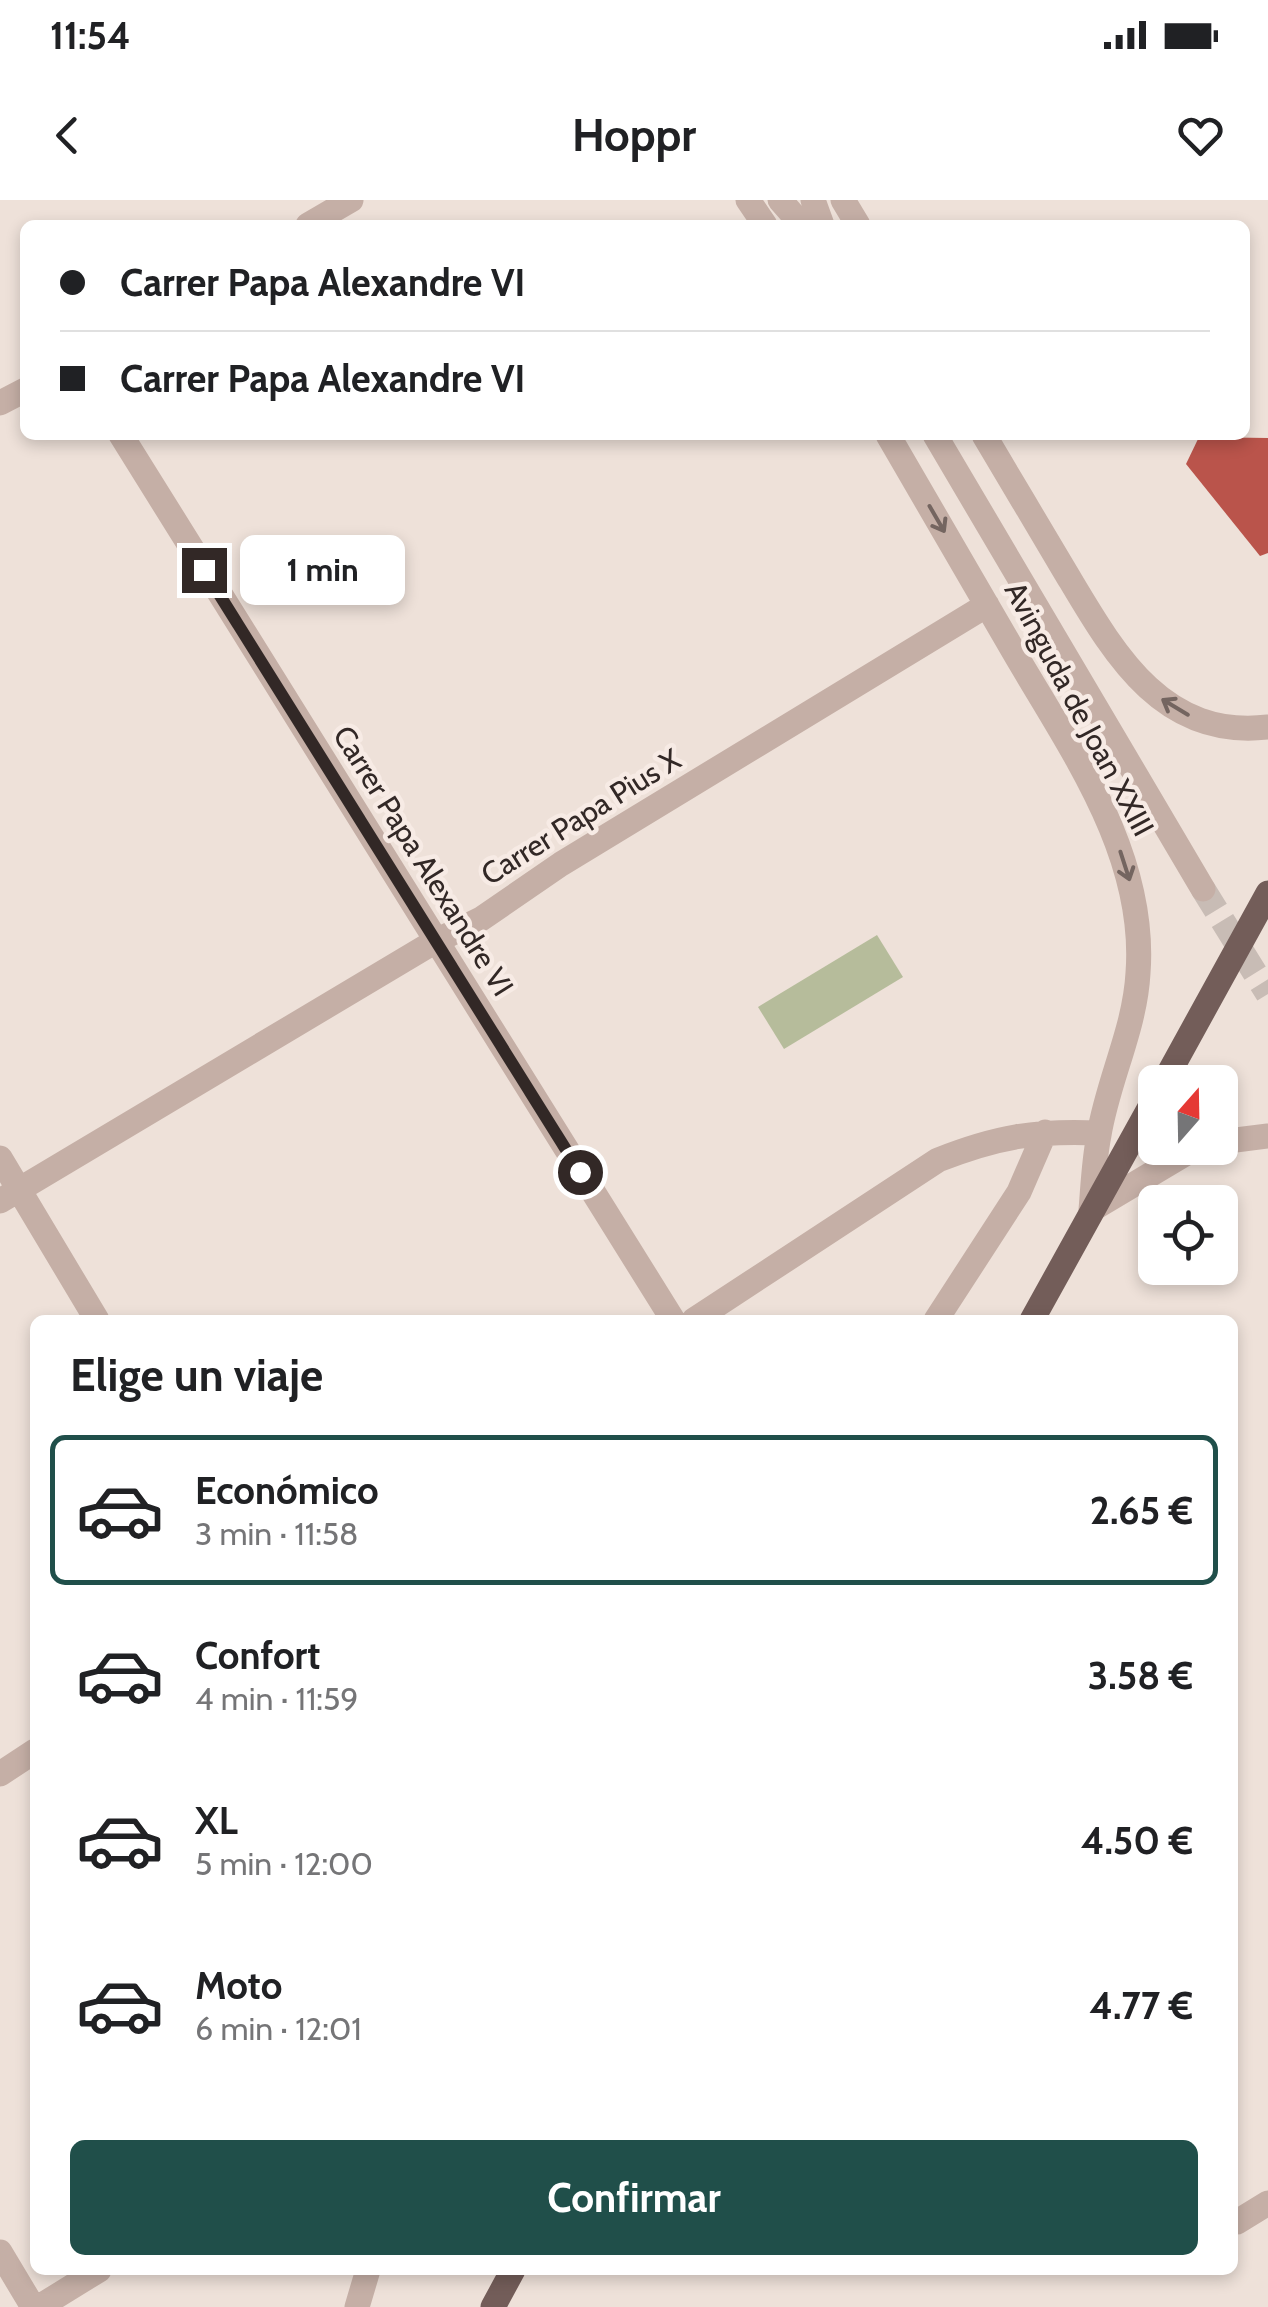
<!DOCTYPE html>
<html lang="es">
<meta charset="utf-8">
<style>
:root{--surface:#fff;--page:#f2f2f2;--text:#202124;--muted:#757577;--line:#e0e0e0;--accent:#204f4a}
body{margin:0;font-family:Cabin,sans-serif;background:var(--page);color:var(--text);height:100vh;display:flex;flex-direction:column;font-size:38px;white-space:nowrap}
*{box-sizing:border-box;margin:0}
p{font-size:32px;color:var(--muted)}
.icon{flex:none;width:55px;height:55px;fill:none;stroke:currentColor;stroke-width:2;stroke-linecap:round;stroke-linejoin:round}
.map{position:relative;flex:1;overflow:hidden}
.sheet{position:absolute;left:30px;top:1115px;width:1208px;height:960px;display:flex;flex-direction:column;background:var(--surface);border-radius:15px;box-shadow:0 5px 15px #0003}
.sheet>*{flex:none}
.hud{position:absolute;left:20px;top:20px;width:1230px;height:220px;border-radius:15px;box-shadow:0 5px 15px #0003;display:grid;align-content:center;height:220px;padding:0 40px;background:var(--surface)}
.needle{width:65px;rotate:20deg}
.buttons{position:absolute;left:1138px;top:865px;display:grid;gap:20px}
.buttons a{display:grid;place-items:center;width:100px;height:100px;border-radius:15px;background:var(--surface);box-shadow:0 5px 15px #0003;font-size:50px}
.end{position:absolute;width:45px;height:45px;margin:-22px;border:12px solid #322826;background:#fff;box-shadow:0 0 0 5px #fff}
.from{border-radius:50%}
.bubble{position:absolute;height:70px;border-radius:15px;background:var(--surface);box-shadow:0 5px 15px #0003;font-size:32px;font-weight:700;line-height:70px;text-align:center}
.hud b{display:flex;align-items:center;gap:35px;height:95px;font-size:38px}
.hud b+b{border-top:2px solid var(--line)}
.hud i{width:25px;height:25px;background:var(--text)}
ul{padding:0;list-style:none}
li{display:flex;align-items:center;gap:30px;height:150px;margin:0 20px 15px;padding:0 20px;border:5px solid transparent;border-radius:15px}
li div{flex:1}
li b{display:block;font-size:38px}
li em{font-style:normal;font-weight:700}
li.current{border-color:var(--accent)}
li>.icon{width:90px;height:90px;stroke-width:1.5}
h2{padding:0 40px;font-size:45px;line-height:120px}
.cta{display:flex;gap:20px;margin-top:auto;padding:20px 40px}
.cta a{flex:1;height:115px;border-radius:15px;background:var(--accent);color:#fff;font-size:40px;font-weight:700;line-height:115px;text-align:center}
.status{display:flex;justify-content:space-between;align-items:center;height:70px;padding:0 50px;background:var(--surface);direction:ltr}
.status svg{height:28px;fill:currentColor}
header{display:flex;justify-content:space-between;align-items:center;height:130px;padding:0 40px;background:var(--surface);font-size:45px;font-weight:700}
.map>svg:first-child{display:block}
.green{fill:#b6bc9b}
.building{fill:#ba544b}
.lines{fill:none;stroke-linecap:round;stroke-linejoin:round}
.minor-tunnel{stroke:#c8bcb5;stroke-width:25;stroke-dasharray:25 12;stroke-linecap:butt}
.minor{stroke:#c5afa6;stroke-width:25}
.major{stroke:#735d59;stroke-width:25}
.oneway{stroke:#746560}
.route{stroke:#322826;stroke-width:12}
.labels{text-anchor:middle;stroke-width:9;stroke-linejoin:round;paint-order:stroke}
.street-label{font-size:30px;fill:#322826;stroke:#f7ebe5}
</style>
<div class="status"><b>11:54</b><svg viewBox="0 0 49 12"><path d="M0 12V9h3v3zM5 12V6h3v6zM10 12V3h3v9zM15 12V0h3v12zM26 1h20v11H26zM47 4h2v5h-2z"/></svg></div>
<header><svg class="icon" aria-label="back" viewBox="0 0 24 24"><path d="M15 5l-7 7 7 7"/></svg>Hoppr<svg class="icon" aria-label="heart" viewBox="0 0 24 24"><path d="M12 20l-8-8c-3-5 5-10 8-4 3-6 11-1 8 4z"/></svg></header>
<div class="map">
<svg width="1268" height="2107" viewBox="0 0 1268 2107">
<rect width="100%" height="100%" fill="#eee1d9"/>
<path class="green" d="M877,735L903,777L784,849L758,807Z"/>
<path class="building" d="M1199,237L1268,238V353L1260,356L1186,264Z"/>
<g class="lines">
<path class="minor-tunnel" d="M1203,689L1268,794"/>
<path class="minor" d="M748,0L765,25
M780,0L802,25
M813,0L822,25
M843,0L858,25
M308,25L351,0
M0,203L25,190
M121,235L673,1120
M888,235C930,307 972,380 1014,452C1071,550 1147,654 1138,773C1135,829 1108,880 1099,935C1094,960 1093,986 1091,1010
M935,235L1203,689
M984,235C1010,279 1037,324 1063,368C1111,448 1159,540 1268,527
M1220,942L1268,936
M0,958L97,1120
M0,1001L434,742L481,719L561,664L987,405
M1091,1010L1195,948
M694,1120L938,960C996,937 1036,930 1099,933
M936,1120L1019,992L1045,932
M0,1574L35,1551
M1237,2022L1268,2003
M0,2052L33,2107
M39,2107L99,2070
M357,2107L368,2070"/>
<path class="major" d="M1164,882L1268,693
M1032,1120L1155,898
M493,2107L513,2070"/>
</g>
<defs><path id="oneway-shaft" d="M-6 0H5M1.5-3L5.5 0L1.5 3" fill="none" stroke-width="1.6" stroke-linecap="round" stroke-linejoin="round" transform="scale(2.5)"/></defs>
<g class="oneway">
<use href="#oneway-shaft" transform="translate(937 319) rotate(60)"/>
<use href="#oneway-shaft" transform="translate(1175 507) rotate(-149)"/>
<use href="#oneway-shaft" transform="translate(1125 666) rotate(72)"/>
</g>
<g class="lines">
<path class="route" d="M204,370L580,972"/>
</g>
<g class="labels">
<g class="street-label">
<text transform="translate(1079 509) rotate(62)" y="10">Avinguda de Joan XXIII</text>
<text transform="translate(581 617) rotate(-32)" y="10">Carrer Papa Pius X</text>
<text transform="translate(423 661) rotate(58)" y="10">Carrer Papa Alexandre VI</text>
</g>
</g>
</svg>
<div class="buttons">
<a><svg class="needle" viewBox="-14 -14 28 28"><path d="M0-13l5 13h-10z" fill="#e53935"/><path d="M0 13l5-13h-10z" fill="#757577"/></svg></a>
<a><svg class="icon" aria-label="locate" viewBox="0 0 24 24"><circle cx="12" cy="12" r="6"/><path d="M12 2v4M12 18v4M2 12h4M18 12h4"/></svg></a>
</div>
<i class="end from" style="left:580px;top:972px"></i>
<i class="end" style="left:204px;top:370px"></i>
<div class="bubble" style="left:240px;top:335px;width:165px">1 min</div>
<div class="hud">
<b><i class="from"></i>Carrer Papa Alexandre VI</b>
<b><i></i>Carrer Papa Alexandre VI</b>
</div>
<section class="sheet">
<h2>Elige un viaje</h2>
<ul>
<li class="current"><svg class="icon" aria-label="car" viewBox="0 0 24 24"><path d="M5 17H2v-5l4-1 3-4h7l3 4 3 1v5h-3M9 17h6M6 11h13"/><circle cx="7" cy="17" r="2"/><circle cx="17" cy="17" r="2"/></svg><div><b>Económico</b><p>3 min · 11:58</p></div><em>2.65 €</em></li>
<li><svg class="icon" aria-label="car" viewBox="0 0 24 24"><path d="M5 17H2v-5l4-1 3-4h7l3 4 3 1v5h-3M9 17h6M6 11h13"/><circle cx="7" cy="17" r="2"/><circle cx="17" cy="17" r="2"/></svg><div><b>Confort</b><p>4 min · 11:59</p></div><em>3.58 €</em></li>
<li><svg class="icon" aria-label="car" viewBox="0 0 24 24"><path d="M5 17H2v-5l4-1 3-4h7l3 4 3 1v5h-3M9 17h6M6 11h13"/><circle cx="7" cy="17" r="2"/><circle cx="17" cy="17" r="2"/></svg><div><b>XL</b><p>5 min · 12:00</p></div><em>4.50 €</em></li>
<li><svg class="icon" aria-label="car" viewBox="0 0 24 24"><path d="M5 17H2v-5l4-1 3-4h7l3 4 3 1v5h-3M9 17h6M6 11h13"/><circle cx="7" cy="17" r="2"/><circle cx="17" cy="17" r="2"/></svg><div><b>Moto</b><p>6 min · 12:01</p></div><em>4.77 €</em></li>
</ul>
<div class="cta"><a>Confirmar</a></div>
</section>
</div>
